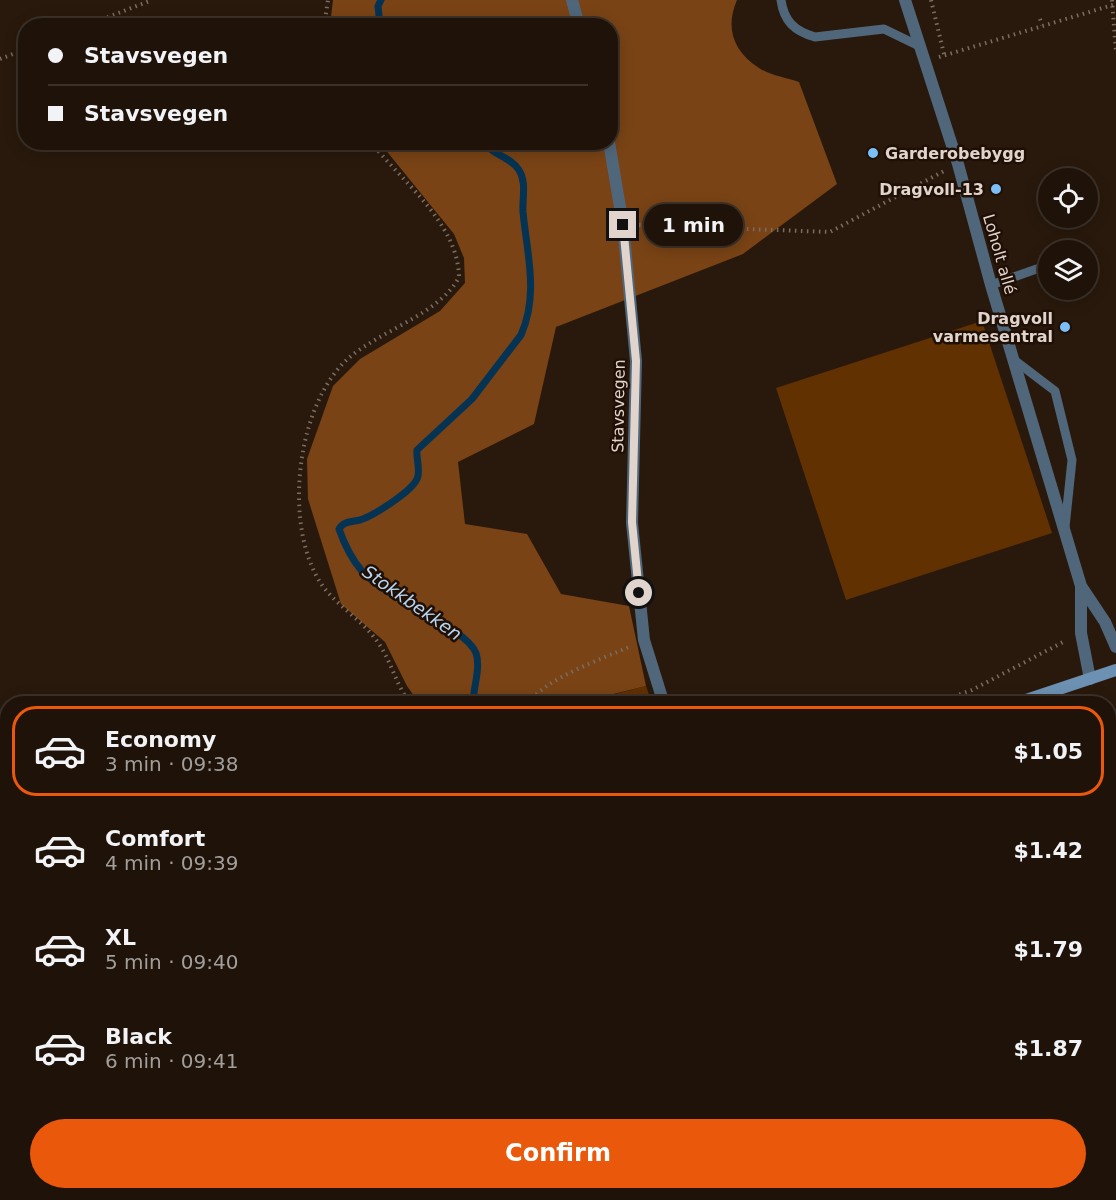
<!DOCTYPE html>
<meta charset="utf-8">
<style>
:root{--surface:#1f1309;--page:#271c12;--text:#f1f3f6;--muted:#a19e9c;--line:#3c322a;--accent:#ea580c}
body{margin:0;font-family:"DejaVu Sans",sans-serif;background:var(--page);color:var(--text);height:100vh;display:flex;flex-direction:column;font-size:22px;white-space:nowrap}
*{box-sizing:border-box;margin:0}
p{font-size:20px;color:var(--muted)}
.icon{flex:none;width:33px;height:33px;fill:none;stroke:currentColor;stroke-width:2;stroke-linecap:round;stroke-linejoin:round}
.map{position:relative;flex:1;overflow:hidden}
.details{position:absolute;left:0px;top:696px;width:1116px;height:504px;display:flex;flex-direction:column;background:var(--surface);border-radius:24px 24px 0 0;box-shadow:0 3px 15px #0003,0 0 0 2px var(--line)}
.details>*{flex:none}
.guide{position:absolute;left:18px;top:18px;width:600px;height:132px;border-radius:24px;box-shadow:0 3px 15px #0003,0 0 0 2px var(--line);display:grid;align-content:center;height:132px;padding:0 30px;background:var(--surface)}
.fabs{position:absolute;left:1038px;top:168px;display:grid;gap:12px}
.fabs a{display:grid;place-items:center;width:60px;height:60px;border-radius:50%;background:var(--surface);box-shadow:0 3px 15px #0003,0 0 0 2px var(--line);font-size:30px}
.end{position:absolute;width:27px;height:27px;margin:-14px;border:8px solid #e0d4cc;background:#111;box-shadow:0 0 0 3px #111}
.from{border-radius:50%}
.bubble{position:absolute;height:42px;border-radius:21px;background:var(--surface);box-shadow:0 3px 15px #0003,0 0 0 2px var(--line);font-size:20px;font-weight:600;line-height:42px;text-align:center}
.guide b{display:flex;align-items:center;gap:21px;height:57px;font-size:22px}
.guide b+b{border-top:2px solid var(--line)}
.guide i{width:15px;height:15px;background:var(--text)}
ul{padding:10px 0 0;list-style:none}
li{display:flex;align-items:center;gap:18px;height:90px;margin:0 12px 9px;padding:0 18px;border:3px solid transparent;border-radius:24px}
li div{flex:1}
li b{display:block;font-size:22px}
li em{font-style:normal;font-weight:600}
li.current{border-color:var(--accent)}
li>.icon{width:54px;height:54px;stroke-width:1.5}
.primary-button{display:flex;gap:12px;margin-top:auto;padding:12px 30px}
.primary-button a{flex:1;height:69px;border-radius:36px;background:var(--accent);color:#fff;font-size:24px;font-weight:600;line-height:69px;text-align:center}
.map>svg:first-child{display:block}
.green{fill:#623102}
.forest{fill:#794315}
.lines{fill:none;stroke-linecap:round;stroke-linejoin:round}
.stream{stroke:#043354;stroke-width:7}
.path{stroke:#7b6d62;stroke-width:4;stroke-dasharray:1.5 4.5;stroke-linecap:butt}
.service{stroke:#50677b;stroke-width:9}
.minor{stroke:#50677b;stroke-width:12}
.tertiary{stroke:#50677b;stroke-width:12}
.secondary{stroke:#6c91b2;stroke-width:12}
.route{stroke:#e0d4cc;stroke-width:8}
.poi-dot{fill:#7bbef8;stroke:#1f0f05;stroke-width:2}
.labels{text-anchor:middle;stroke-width:5;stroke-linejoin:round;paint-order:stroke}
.poi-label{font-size:16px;font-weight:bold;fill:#e0d4cc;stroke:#1f0f05;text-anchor:end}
.street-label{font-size:16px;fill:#e0d4cc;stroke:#1f0f05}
.water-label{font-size:18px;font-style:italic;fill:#b8d6f1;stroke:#1f0f05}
</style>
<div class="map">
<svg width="1116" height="1200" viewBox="0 0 1116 1200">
<rect width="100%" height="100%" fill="#29190c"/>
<path class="green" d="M982,321L1052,533L846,600L776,388Z
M646,686L652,703L577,704Z"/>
<path class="forest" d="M333,0H737C725,28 733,51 759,68C769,75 787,78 799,82L837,184L743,254L556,327L534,424L458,462L465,524L527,534L561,594L629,606L646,686L577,703H419L407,686L385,642L341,604L308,499L307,459L333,386L360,359L440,311L465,283L464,258L454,234L380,143L610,142V26L330,25Z
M395,1193H530L533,1200H389Z"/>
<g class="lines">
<path class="stream" d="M380,26L378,6L381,0
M473,704C473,688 481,668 476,653C465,626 384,598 361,570C351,558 344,543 339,529C344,521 351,522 360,520C373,516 411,492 417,479C421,471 416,459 417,450L472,399L521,335C539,294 527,254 523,212C522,198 527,183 519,170C510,156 492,155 483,142
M474,1200L477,1192"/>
<path class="path" d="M931,0L944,54
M1112,0L1116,52
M1040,19L1042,25
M85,26L152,0
M324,26L328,0
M939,57L1116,4
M0,59L26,49
M371,142C402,182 458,223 459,277C441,313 382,330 350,357C296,402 282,527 322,585C338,607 364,621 379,644C392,663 396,686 411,704
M639,225L830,232L944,171
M529,704C541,680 604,658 629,647
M931,704L972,690L1065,641
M1108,1000L1116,1014
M0,1016L8,1012
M421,1192L422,1200
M690,1192L691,1200"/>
<path class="service" d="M781,0C784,21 794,31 815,37L884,29L917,45
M991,285L1048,265
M1013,359L1055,391L1072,460L1065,527"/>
<path class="minor" d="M572,0L579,26
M609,142L623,225L636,361L632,523L644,640L664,704
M652,1192L653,1200"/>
<path class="tertiary" d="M905,0L958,164L991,285L1081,586V633L1090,679
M1081,586L1105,622L1116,647"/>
<path class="secondary" d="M1014,704L1116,670
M0,1051L8,1047"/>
</g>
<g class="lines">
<path class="route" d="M623,225L636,361L632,522L639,593"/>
</g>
<g class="poi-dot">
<circle cx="873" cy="153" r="6"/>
<circle cx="996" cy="189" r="6"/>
<circle cx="1065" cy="327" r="6"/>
</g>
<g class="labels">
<g class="poi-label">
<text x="885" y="159" text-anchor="start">Garderobebygg</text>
<text x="984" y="195">Dragvoll-13</text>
<text x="1053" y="324">Dragvoll<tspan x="1053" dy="18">varmesentral</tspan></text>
</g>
<g class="street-label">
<text transform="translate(1000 254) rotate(74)" y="6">Loholt allé</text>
<text transform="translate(618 406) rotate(-89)" y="6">Stavsvegen</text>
</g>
<g class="water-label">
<text transform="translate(412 603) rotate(35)" y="6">Stokkbekken</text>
</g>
</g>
</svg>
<div class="fabs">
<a><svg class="icon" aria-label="locate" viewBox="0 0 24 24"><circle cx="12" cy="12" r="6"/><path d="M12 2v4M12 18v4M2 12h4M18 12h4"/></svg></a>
<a><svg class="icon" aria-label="layers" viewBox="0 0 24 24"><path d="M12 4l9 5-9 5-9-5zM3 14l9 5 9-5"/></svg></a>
</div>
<i class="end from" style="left:639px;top:593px"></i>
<i class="end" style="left:623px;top:225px"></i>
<div class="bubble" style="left:644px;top:204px;width:99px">1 min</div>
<div class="guide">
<b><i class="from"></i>Stavsvegen</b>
<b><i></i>Stavsvegen</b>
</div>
<section class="details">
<ul>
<li class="current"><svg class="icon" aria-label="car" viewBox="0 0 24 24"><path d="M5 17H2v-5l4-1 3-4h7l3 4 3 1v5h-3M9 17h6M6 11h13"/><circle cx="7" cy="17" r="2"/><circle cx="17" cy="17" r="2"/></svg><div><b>Economy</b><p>3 min · 09:38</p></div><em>$1.05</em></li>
<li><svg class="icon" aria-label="car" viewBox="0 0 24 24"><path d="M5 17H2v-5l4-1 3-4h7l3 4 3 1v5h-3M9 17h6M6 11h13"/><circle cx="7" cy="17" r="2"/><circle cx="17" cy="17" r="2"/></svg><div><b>Comfort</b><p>4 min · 09:39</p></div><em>$1.42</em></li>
<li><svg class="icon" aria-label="car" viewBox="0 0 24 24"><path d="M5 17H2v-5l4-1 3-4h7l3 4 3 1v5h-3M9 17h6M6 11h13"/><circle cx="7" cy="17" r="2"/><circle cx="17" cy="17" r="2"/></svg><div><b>XL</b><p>5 min · 09:40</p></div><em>$1.79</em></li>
<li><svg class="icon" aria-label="car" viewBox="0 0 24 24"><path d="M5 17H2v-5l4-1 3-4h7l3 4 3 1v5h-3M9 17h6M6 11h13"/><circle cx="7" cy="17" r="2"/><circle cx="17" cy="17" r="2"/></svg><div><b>Black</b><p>6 min · 09:41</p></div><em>$1.87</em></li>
</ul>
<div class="primary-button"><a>Confirm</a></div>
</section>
</div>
